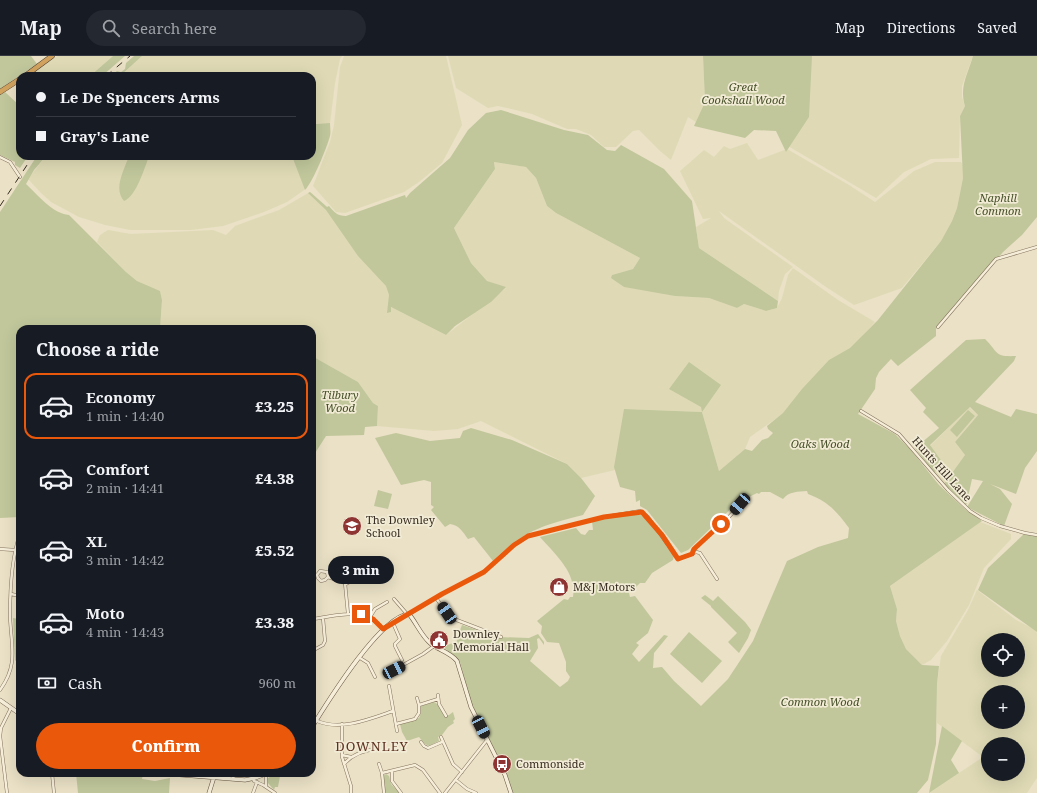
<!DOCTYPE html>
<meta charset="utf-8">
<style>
:root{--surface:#171b24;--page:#242831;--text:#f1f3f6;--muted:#9ea1a6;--line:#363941;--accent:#ea580c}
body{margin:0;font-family:"Noto Serif",serif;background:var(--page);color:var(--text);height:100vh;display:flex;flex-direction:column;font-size:15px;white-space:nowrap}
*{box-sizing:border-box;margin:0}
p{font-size:13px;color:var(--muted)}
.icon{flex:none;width:22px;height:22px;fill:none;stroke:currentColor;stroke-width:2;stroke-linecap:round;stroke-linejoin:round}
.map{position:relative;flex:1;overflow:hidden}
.sheet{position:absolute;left:16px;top:269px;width:300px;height:452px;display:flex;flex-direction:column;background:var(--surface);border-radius:12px;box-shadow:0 4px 16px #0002}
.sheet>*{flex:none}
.top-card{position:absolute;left:16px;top:16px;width:300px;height:88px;border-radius:12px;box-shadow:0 4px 16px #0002;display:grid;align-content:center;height:88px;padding:0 20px;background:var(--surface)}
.fabs{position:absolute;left:981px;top:577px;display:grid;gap:8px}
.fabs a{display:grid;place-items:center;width:44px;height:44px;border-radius:50%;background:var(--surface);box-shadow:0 4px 16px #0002;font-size:20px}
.end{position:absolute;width:18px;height:18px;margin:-9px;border:5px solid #ea580c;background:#fff;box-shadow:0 0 0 2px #fff}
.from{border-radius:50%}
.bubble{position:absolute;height:28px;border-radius:14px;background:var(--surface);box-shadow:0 4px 16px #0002;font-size:13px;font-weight:800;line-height:28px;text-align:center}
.car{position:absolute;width:12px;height:24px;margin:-12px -6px;border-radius:5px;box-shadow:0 0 3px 1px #0007;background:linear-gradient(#222 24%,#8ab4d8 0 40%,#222 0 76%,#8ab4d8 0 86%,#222 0)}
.top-card b{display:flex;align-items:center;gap:14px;height:38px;font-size:15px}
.top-card b+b{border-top:1px solid var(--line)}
.top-card i{width:10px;height:10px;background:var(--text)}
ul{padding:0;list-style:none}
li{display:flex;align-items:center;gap:12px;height:66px;margin:0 8px 6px;padding:0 12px;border:2px solid transparent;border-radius:12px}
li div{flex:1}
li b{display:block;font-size:15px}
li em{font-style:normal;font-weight:800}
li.active{border-color:var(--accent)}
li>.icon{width:36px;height:36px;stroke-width:1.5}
h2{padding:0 20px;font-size:18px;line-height:48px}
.pay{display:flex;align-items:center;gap:10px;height:44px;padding:0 20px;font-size:15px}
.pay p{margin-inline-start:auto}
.primary-button{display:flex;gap:8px;margin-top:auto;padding:8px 20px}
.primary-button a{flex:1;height:46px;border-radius:24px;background:var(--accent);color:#fff;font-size:16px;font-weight:800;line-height:46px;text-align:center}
header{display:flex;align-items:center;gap:24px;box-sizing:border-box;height:56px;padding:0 20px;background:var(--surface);border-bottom:1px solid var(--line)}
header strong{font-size:19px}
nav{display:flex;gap:22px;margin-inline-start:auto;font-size:14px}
.search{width:280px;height:36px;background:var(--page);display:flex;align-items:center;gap:10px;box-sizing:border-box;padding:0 14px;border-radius:22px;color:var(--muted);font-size:15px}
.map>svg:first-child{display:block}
.farmland{fill:#dfdab5;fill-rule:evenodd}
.green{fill:#c1c79b}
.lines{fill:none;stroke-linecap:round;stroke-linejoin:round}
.street-casing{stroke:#84735e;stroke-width:3.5}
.secondary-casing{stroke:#665541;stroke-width:4.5}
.highway-casing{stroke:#524231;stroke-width:5.5}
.street{stroke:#f6eed9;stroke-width:2.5}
.secondary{stroke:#f6eed9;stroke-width:3.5}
.highway{stroke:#d2a35f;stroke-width:4.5}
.rail{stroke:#362b20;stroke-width:1;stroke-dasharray:7 7;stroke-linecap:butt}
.route{stroke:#ea580c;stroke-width:5}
.labels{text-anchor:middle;stroke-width:3.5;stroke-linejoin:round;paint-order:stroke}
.park-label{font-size:11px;font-style:italic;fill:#455028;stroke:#f2ebd5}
.street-label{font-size:11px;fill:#362b20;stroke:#f2ebd5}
.poi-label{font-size:11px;fill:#362b20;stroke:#f2ebd5;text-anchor:start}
.quarter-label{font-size:13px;letter-spacing:1px;fill:#5e3223;stroke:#f2ebd5}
</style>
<header>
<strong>Map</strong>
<div class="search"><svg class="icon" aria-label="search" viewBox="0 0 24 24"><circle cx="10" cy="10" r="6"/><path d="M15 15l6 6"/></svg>Search here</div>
<nav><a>Map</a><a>Directions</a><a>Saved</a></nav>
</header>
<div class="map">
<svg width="1037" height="737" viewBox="0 0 1037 737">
<rect width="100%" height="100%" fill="#eae1c6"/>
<path class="farmland" d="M57,0H113L90,20H30Z
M142,0H342L340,3L335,27L330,67H312V20H120Z
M344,0H446L462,69L442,107L419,126L404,136L345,157L336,156L313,130L330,86L334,69L340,11Z
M448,0H703L705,46L696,66L688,61L671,104L660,95L639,74L633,75L616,91H604L591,79L576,73H567L532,58L498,50L488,52L456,32Z
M812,0H973L962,30V41L965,50L960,60L959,102L931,103L904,116L876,142L788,90Z
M747,87L758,104L787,93L849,129L875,146L914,115L935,106H961L964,111L963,122L957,152L952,165L941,185L902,232L854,249L826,231L719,155L724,162L793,211L785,218L779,235L778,245L699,192L696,171L711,162L703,163L680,115L704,94L714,101L724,90L730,93Z
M46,100H293L307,132L287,146L264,156L223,170L191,174H130L105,169L79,161L51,146L41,137L28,123Z
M494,106L526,111L536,122L547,150L556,157L640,202L633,213L612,219L675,240L709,242L737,252L744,248L766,255L777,252L782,242L788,219L793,212L838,244L875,266L850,294L785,356L750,381L745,393L719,415L702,356L625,353L615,414L581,422L567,408L481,365L458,373L434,375L377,370L378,350L373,347L358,326L312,300V273H160L162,244L160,236L137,225L126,216L97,186L100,179L108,174L131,178L213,174L226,179L235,170L279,154L310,136L326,150L391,232V251L446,279L506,232L487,225L471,207L454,172L495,113Z
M969,351L978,359L955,386L965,399L944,428L934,417L930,390Z
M980,466L1011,478V483L984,512L969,549L947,585L931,604L922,609L906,593L900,580L896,565L897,553L890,530Z
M977,534L1016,564L1034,573L1037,577V722L1027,737H929L983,701L937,667V628L941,600L968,554ZM988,584H1018V614H988ZM988,636H1018V666H988ZM988,688H1018V718H988Z"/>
<path class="green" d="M0,0H31L37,8L0,33Z
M113,0H125L102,20H90Z
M134,0H142L120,20H110L117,15L121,16L125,13L126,7Z
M703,0H812L809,61L786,96L776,75L754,74L745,82L694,70L705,46Z
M973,0H1037V161L1022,179L1003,196L936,273V280L898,310L891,303L879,316L876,322L875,333L858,358L895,378L910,393L939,429L966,454L982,465L890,530L897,553L896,565L900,580L906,593L922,609L939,610L937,628L936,688L928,724L917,737H513L504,713L473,653L460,606L455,600L443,591L457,585L454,576L460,574L462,569L498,581L529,582L538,578L544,586V589L539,582L537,583L538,592L530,605L560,631L568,625L570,621L566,615V606L559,587L547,586L541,577L542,570L537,565L564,543L568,544L570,541H573C577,517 555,498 540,481L576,472L581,478L585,479L589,474H593L592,465L609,461L636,458L641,459L649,465L666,486V490L674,499L673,504L652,517L645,527H640L636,531L630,533L629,537L630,541L635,540L653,564L648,577L636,587L639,589L632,598L639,606L664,579L668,580L654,597L653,612L662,611L674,625L701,650L728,623L753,585L787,505L818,491L848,482L849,472C836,455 829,446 808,438L807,435C798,436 789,435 783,443L770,436H761L759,438L757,437L745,443H741L688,494L681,497L647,454L640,450V444L636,446L635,435L620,431L614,411L624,353L702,356L701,351L669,333L689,306L721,329L702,356L719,415L745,393L752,395L762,384L768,382L773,377L768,373L767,370L783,357L802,333L829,304L850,292L878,264L941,185L952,165L957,152L963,122L960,60L965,50C959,31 968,18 973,0Z
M5,36L20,50V100H28L20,112L15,109V106L0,99V39Z
M501,54L564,74L588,79L607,94L615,95L621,89L664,113L692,145L699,192L778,245L777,252L766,255L744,248L737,252L709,242L675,240L624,231L611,222L612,219L633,213L640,202L556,157L547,150L536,122L526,111L494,106L495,113L454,172L471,207L487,225L506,231L491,246L455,270L446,279L391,251V256L387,257L389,239L386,230L358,200L326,154L308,137L310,136L327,151L329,150C334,156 337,160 346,160L405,139L406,142L410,137L450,102L468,74L486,57Z
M330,67C330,71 331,76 330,80C327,91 313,126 305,134L292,100H312V68Z
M37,100H46L34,114L26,128C37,138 53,158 69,159L126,216L137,225L160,235L162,244L160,273H20V461L0,462V156Z
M129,100H149C145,111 136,141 124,145C113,133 124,114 129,100Z
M985,283C999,297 994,301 1016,300L1014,305L975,346L1011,361L1016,353L1037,358V395L1025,412L1016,438L990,428L1000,433L1012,448L1004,470L967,451L983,425L972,423L966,450L944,428L965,399L955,386L978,359L970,351L930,389L943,407L934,417L915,392L939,372L923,356L926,352L910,334L966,284Z
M312,300L358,326L373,347L378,350L377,370L365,371L364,379L326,380L312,402Z
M968,354L975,360L957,381L950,374Z
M471,372L512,384L567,408L581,422L595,440L583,459C543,469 523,475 493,505L474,481L468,483C463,476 459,469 450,468L445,471L431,454L434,451L431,449V426L424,424L401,429L375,382L396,377L430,385L460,382L463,375Z
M378,434L392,438L388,453L374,450Z
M1024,478L1037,480V576L978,534L988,512Z
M705,539L713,545L718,540L745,566L751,574L748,582L739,597L728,586L737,577L711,551V550L701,542Z
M13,562L19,563L20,601L15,605Z
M689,576L722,605L702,627L670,598Z
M434,646L439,649L444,660L449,659L453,656L455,663L453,665L454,667L448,671L442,679L438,681L439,685L429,690L425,688L419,681L407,685L402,676L400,668L419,662L421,657V650Z
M942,670L962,685L951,704L959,717L929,737Z
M76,717H140L143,718L142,723L155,725L170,722L169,737H78Z
M275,717H279L280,720L278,731H275L274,734L268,727L267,723Z
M386,718L389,720L391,728L400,737H385L383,720Z"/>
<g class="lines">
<defs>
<path id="street" d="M0,101L10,106L20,121
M938,271L996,203L1037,191
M861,355L899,378L948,434L970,455L981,462L1000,470L1025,477L1037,479
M0,493L15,494
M692,498L696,496L700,497L717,523
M312,518L317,519L318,522L321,525L325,524L328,521L345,527L348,558
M317,519L320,515L327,516L328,521
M346,528C355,522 368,522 379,524
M11,538L20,540
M436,542L447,557L454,563L501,581
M394,543L407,558
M409,558L442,538L484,516L514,489L528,480L604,461L640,455L648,461L678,503L692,498L696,491L726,464L744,445
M370,561L375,553L387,546
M312,563C338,560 365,549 383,573
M393,567L400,583L395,588V590L402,604
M312,595L323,589L325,585L323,562
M360,602L368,607L375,621
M394,614L423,598L434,590
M389,630L397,675
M0,634C19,608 11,590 10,560C10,537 12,500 20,478
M438,639L439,648L446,660
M417,642L419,649
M317,665C341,675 370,663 393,655
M342,668V701L351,730V737
M396,668L415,663L419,657V649L438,643
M441,681L453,708L462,716
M421,686L424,690L428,692L442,686
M342,699L351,701
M344,708C353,698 364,694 377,693
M379,708L382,717
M392,715V725L401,737
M52,717L54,737
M266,718V730
M233,723L234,717
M253,723L254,725L263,729L275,737
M456,724L467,733L476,737
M7,737L0,680L1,672L11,652
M253,737L257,726
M384,737L382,717L415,709L423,714L440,737
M445,737L487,684"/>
<path id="secondary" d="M0,644L20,658
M312,671C327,647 380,560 409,558C417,568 421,579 430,587C438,594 450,596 457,605L471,651L505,719L511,737
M158,717L245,724L255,722L268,717
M209,737L214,721"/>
<path id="highway" d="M25,20L52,0
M0,36L20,23"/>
</defs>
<use href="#street" class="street-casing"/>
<use href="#secondary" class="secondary-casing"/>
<use href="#highway" class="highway-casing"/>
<use href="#street" class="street"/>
<use href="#secondary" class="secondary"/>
<use href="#highway" class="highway"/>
<path class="rail" d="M106,20L130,0
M0,150L33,100"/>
</g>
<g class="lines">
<path class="route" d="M361,558L373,563L383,573L442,538L484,516L514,489L528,480L604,461L642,456L662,479L678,503L692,498L694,493L721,468"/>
</g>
<defs>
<symbol id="school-disc" viewBox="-11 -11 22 22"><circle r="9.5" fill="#8e3533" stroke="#f2ebd5"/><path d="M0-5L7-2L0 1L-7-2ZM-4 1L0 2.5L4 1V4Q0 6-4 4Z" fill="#fff"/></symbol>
<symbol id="shop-disc" viewBox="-11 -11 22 22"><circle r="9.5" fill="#8e3533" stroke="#f2ebd5"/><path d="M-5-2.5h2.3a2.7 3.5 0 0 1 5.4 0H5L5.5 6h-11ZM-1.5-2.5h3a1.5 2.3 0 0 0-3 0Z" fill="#fff"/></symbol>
<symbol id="civic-disc" viewBox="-11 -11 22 22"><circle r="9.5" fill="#8e3533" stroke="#f2ebd5"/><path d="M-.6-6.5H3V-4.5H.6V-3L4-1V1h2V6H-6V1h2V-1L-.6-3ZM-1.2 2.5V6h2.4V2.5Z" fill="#fff"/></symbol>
<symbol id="bus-disc" viewBox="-11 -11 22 22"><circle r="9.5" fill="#8e3533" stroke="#f2ebd5"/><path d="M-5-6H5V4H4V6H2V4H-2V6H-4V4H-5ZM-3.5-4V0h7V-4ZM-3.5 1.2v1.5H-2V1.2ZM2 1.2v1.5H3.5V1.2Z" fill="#fff"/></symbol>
</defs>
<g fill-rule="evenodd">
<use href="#school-disc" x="341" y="459" width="22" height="22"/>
<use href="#shop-disc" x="548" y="520" width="22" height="22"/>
<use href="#civic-disc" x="428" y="573" width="22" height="22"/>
<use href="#bus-disc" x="491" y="697" width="22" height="22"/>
</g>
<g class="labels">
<g class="park-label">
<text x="743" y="35">Great<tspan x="743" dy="13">Cookshall Wood</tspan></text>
<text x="998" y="146">Naphill<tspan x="998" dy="13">Common</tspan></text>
<text x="340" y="343">Tilbury<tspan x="340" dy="13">Wood</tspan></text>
<text x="820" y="392">Oaks Wood</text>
<text x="820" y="650">Common Wood</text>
</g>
<g class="street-label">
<text transform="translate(942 413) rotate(48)" y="4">Hunts Hill Lane</text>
</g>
<g class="poi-label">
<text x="366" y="468">The Downley<tspan x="366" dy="13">School</tspan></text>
<text x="573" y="535">M&amp;J Motors</text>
<text x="453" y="582">Downley<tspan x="453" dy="13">Memorial Hall</tspan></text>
<text x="516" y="712">Commonside</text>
</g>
<g class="quarter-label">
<text x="372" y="695">DOWNLEY</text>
</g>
</g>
</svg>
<div class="fabs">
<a><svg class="icon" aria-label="locate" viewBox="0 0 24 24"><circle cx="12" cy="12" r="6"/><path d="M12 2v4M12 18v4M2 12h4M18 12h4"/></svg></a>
<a>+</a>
<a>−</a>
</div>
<i class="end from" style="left:721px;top:468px"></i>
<i class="end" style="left:361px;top:558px"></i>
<div class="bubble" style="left:328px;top:500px;width:66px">3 min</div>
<i class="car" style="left:740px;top:448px;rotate:221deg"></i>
<i class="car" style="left:447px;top:557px;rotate:326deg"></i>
<i class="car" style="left:394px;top:614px;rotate:63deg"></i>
<i class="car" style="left:481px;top:671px;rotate:153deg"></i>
<div class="top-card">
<b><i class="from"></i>Le De Spencers Arms</b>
<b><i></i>Gray's Lane</b>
</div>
<section class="sheet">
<h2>Choose a ride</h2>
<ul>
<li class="active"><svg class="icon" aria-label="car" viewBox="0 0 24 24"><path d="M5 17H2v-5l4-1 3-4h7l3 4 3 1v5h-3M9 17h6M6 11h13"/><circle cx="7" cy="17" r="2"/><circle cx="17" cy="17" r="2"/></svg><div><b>Economy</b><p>1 min · 14:40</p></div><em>£3.25</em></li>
<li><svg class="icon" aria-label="car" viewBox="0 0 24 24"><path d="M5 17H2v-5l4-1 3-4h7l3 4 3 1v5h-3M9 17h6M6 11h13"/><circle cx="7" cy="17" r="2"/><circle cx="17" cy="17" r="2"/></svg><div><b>Comfort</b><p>2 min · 14:41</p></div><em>£4.38</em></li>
<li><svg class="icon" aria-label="car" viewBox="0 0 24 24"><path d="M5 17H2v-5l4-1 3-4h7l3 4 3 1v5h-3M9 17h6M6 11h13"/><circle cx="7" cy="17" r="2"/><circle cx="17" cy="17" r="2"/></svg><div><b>XL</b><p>3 min · 14:42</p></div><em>£5.52</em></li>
<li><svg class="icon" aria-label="car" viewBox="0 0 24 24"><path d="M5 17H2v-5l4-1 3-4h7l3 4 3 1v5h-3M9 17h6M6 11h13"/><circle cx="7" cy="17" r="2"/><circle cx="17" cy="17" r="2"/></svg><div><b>Moto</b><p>4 min · 14:43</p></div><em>£3.38</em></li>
</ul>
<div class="pay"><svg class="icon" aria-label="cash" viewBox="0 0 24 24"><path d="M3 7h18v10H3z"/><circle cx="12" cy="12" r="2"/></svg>Cash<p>960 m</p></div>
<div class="primary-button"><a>Confirm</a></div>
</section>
</div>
